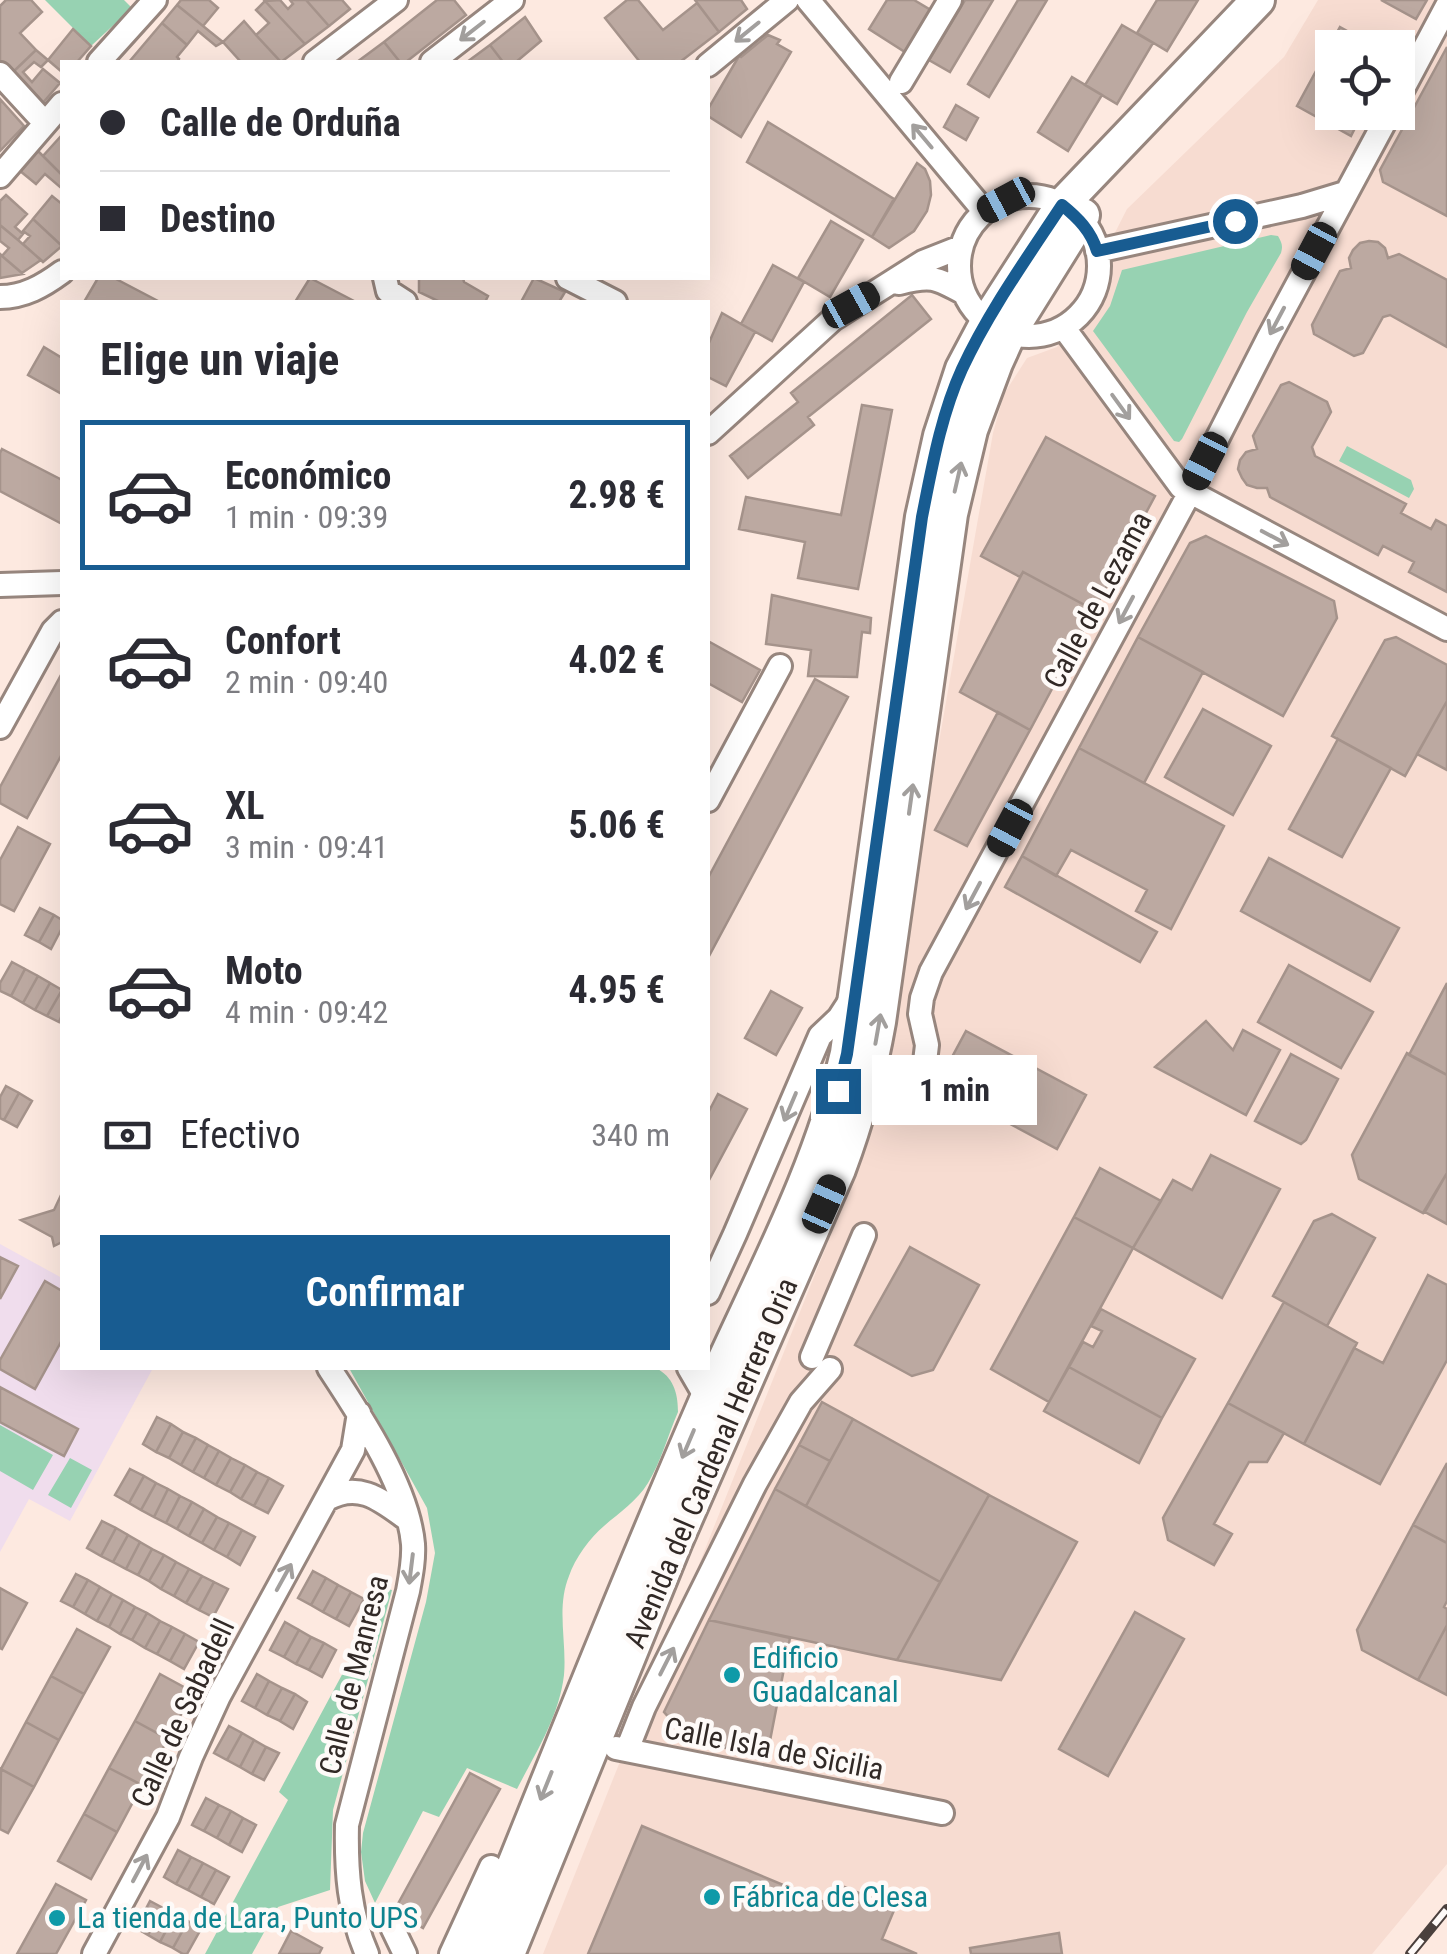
<!DOCTYPE html>
<html lang="es">
<meta charset="utf-8">
<style>
:root{--surface:#fff;--page:#f7f7f7;--text:#2b2b33;--muted:#7c7c81;--line:#e1e1e2;--accent:#185c91}
body{margin:0;font-family:"Roboto Condensed",sans-serif;background:var(--page);color:var(--text);height:100vh;display:flex;flex-direction:column;font-size:38px;white-space:nowrap}
*{box-sizing:border-box;margin:0}
p{font-size:32px;color:var(--muted)}
.icon{flex:none;width:55px;height:55px;fill:none;stroke:currentColor;stroke-width:2;stroke-linecap:round;stroke-linejoin:round}
.map{position:relative;flex:1;overflow:hidden}
.drawer{position:absolute;left:60px;top:300px;width:650px;height:1070px;display:flex;flex-direction:column;background:var(--surface);border-radius:0px;box-shadow:0 10px 40px #0002}
.drawer>*{flex:none}
.guide{position:absolute;left:60px;top:60px;width:650px;height:220px;border-radius:0px;box-shadow:0 10px 40px #0002;display:grid;align-content:center;height:220px;padding:0 40px;background:var(--surface)}
.controls{position:absolute;left:1315px;top:30px;display:grid;gap:20px}
.controls a{display:grid;place-items:center;width:100px;height:100px;border-radius:0px;background:var(--surface);box-shadow:0 10px 40px #0002;font-size:50px}
.end{position:absolute;width:45px;height:45px;margin:-22px;border:12px solid #185c91;background:#fff;box-shadow:0 0 0 5px #fff}
.from{border-radius:50%}
.bubble{position:absolute;height:70px;border-radius:0px;background:var(--surface);box-shadow:0 10px 40px #0002;font-size:32px;font-weight:700;line-height:70px;text-align:center}
.car{position:absolute;width:30px;height:60px;margin:-30px -15px;border-radius:12px;box-shadow:0 0 8px 2px #0007;background:linear-gradient(#222 24%,#8ab4d8 0 40%,#222 0 76%,#8ab4d8 0 86%,#222 0)}
.guide b{display:flex;align-items:center;gap:35px;height:95px;font-size:38px}
.guide b+b{border-top:2px solid var(--line)}
.guide i{width:25px;height:25px;background:var(--text)}
ul{padding:0;list-style:none}
li{display:flex;align-items:center;gap:30px;height:150px;margin:0 20px 15px;padding:0 20px;border:5px solid transparent;border-radius:0px}
li div{flex:1}
li b{display:block;font-size:38px}
li em{font-style:normal;font-weight:700}
li.current{border-color:var(--accent)}
li>.icon{width:90px;height:90px;stroke-width:1.5}
h2{padding:0 40px;font-size:45px;line-height:120px}
.pay{display:flex;align-items:center;gap:25px;height:110px;padding:0 40px;font-size:38px}
.pay p{margin-inline-start:auto}
.cta{display:flex;gap:20px;margin-top:auto;padding:20px 40px}
.cta a{flex:1;height:115px;border-radius:0px;background:var(--accent);color:#fff;font-size:40px;font-weight:700;line-height:115px;text-align:center}
.map>svg:first-child{display:block}
.built{fill:#f7dcd1;fill-rule:evenodd}
.education{fill:#f0dded}
.green{fill:#97d2b2}
.building{fill:#bca9a1;stroke:#a5938b;stroke-width:2.5}
.lines{fill:none;stroke-linecap:round;stroke-linejoin:round}
.street-casing{stroke:#97867e;stroke-width:28}
.secondary-casing{stroke:#97867e;stroke-width:38}
.street{stroke:#fff;stroke-width:22}
.secondary{stroke:#fff;stroke-width:32}
.rail-casing{stroke:#4a403d;stroke-width:10}
.rail{stroke:#fefaf8;stroke-width:6;stroke-dasharray:19;stroke-linecap:butt}
.oneway{stroke:#a29f9d}
.route{stroke:#185c91;stroke-width:12}
.culture-dot{fill:#0f9aa8;stroke:#fefaf8;stroke-width:4}
.labels{text-anchor:middle;stroke-width:9;stroke-linejoin:round;paint-order:stroke}
.street-label{font-size:30px;fill:#312926;stroke:#fefaf8}
.culture-label{font-size:30px;fill:#0d838f;stroke:#fefaf8;text-anchor:start}
</style>
<div class="map">
<svg width="1447" height="1954" viewBox="0 0 1447 1954">
<rect width="100%" height="100%" fill="#fde9e0"/>
<path class="built" d="M1318,0H1447V1864L1372,1954H543L870,1137L993,433L1004,394L1027,358L1057,347L1127,209L1284,57ZM1332,48H1398V112H1332Z"/>
<path class="education" d="M0,1244L62,1278V1368H153L70,1521L29,1499L0,1552Z"/>
<path class="green" d="M45,0H124L132,8L91,46Z
M1271,235L1278,236C1282,243 1283,246 1281,253L1247,312L1182,439L1179,442L1174,441L1093,331L1110,306L1122,270Z
M1347,446L1411,480L1414,489L1409,498L1339,461Z
M349,1368H656C673,1377 678,1392 678,1412C668,1435 661,1462 648,1483C637,1501 620,1512 604,1526C590,1538 575,1558 569,1576C556,1608 567,1642 564,1675C559,1717 536,1752 517,1789L467,1768L439,1817L423,1811L375,1903L365,1881L361,1852L363,1833L426,1602L435,1553L427,1508Z
M0,1425L53,1455L33,1490L0,1471Z
M70,1458L92,1470L71,1508L48,1495Z
M388,1589L392,1590L333,1810L330,1890L278,1907L252,1954H205L288,1800L279,1792Z"/>
<path class="building" d="M6,0H31L42,12L20,33L36,50L12,73L0,60V6Z
M181,0H209L218,8L203,26L177,5Z
M280,0L288,9L293,4L290,0H306L329,26L305,44L265,1Z
M306,0H342L350,9L329,26Z
M437,0H454L466,15L406,62H400L384,42Z
M627,0H638L663,30L697,3L719,32L680,62H640L605,18Z
M695,0H741L747,9L719,32Z
M887,0H914L934,12L908,54L869,29Z
M965,0H993L950,72L929,60Z
M1018,0H1047L989,97L968,84Z
M1157,0H1198L1167,51L1137,33Z
M1381,0H1427L1416,19Z
M265,1L305,44L281,62L256,35L269,23L256,10Z
M177,5L203,26L223,42L216,46L198,31L187,45L162,23Z
M525,17L541,41L516,62H503L490,45Z
M244,21L256,35L281,62H241L223,42Z
M162,23L187,45L177,57L179,59L177,62H129Z
M1122,25L1153,43L1117,104L1085,85Z
M1340,27L1378,48H1332V112H1363L1351,136L1297,106Z
M73,29L91,46L77,62H62V72L48,60Z
M768,35L780,40L777,44L791,52L741,137L708,116V109L739,56L741,57Z
M384,42L400,62H357Z
M490,45L503,62H467Z
M1447,47V216L1383,182L1380,170Z
M36,50L48,60L41,67L34,62L23,72L32,82L43,69L60,83L41,105L12,73Z
M1072,77L1102,95L1068,151L1038,132Z
M0,99L24,126L0,151Z
M956,105L978,118L966,140L944,127Z
M768,122L894,199L872,237L747,162Z
M62,135V175L43,156Z
M37,150L62,175V184L60,187L45,174L36,184L19,170Z
M917,163L925,169L930,181L931,195L927,211L914,231L889,248L872,237Z
M6,195L27,214L15,227L23,234L18,240L0,225V201Z
M52,196L62,204V246L33,219Z
M33,219L62,246L43,262L23,244L30,236L23,231Z
M831,221L863,240L830,297L798,278Z
M0,225L18,240L41,260L22,273L2,256L9,248L0,241Z
M1369,241L1378,242L1385,248L1388,258L1399,254L1447,280V347L1390,315L1383,317L1363,353L1354,356L1314,334L1312,325L1340,271L1351,268L1349,258L1353,250L1360,243Z
M0,254L2,256L23,274L0,278Z
M773,265L804,282L772,341L741,324Z
M98,278H114L160,302H84Z
M310,278L356,302H295Z
M419,278H463L464,282L488,296L485,302H440L419,292Z
M534,278L565,292L559,302H521Z
M912,295L931,319L808,417L814,425L748,478L730,456L798,402L791,393Z
M722,313L755,332L726,386L708,377V345Z
M44,347L62,358V394L28,375Z
M1289,382L1327,402L1331,412L1312,447L1315,456L1406,504L1401,513L1431,529L1436,520L1447,526V592L1409,572L1414,562L1383,546L1378,555L1270,497L1267,488H1257L1247,485L1242,478L1238,469L1240,460L1246,452L1257,449L1253,436L1281,385Z
M862,405L892,410L858,589L798,578L805,542L739,529L746,497L841,515Z
M1046,437L1155,496L1094,610L1023,572L1020,577L981,556Z
M2,449L62,480V524L0,491V453Z
M1206,536L1334,601L1337,618L1283,716L1138,637L1190,543Z
M1023,572L1094,610L1030,730L960,692Z
M772,595L871,618L870,633L862,632L857,677L808,676L811,650L766,644Z
M1138,637L1203,672L1144,783L1079,748Z
M1396,637L1447,665V701L1405,776L1332,736L1385,640Z
M708,641L760,670L742,702L708,683Z
M62,673V754L27,818L0,803V787Z
M815,679L848,697L708,958V878Z
M1447,701V770L1417,754Z
M1203,709L1271,746L1233,815L1165,777Z
M998,712L1030,730L967,846L935,830Z
M1338,739L1391,768L1342,857L1289,829Z
M1079,748L1224,826L1171,929L1136,911L1147,890L1071,850L1056,876L1022,856Z
M18,827L50,844L14,911L0,904V860Z
M1022,856L1157,932L1140,962L1005,887Z
M1269,858L1399,928L1370,981L1241,911Z
M40,908L54,915L39,942L25,935Z
M54,915L62,920V928L51,949L39,942Z
M12,962L25,969L11,996L0,991V983Z
M1289,965L1373,1012L1341,1068L1258,1022Z
M25,969L38,976L23,1003L11,996Z
M38,976L50,983L35,1010L23,1003Z
M50,983L62,990L47,1016L35,1010Z
M1447,983V1075L1409,1055Z
M62,990V1015L59,1022L47,1016Z
M771,991L802,1008L776,1055L745,1038Z
M1206,1021L1233,1050L1243,1030L1280,1050L1246,1115L1155,1067Z
M966,1031L1086,1095L1057,1149L937,1085Z
M1407,1053L1447,1075V1173L1423,1213L1359,1179L1352,1155Z
M1291,1054L1338,1079L1306,1140L1301,1144L1255,1121Z
M6,1086L19,1093L4,1120L0,1118V1097Z
M19,1093L32,1101L17,1127L4,1120Z
M718,1094L747,1109L708,1182V1113Z
M1211,1155L1280,1189L1222,1298L1133,1248L1173,1180L1192,1190Z
M1100,1168L1161,1201L1133,1248L1074,1217Z
M1447,1173V1224L1425,1212Z
M62,1193V1242L54,1246L52,1237L21,1220L54,1210Z
M1332,1214L1375,1238L1327,1326L1273,1296L1314,1221Z
M1074,1217L1133,1248L1049,1402L991,1369Z
M910,1247L979,1285L933,1370L912,1376L855,1345Z
M0,1257L18,1266L0,1299Z
M1428,1275L1447,1285V1360L1380,1484L1304,1444L1354,1348L1383,1363Z
M45,1281L62,1291V1340L35,1389L0,1369V1360Z
M1284,1302L1357,1343L1304,1444L1228,1403Z
M1101,1309L1195,1359L1162,1418L1069,1367L1083,1342L1093,1347L1102,1331L1091,1326Z
M1069,1367L1162,1418L1139,1463L1044,1411Z
M0,1387L78,1429L64,1456L0,1422Z
M822,1402L853,1419L830,1461L799,1445Z
M1228,1403L1284,1433L1267,1462H1249L1214,1524L1232,1534L1214,1565L1168,1540L1163,1518Z
M157,1417L171,1424L156,1452L143,1444Z
M853,1419L989,1495L940,1582L806,1506Z
M171,1424L183,1432L169,1458L156,1452Z
M183,1432L196,1438L181,1465L169,1458Z
M196,1438L208,1445L193,1472L181,1465Z
M208,1445L219,1451L204,1478L193,1472Z
M799,1445L830,1461L806,1506L775,1489Z
M219,1451L231,1458L216,1485L204,1478Z
M231,1458L245,1465L230,1492L216,1485Z
M1447,1463V1543L1413,1525Z
M245,1465L257,1472L241,1499L230,1492Z
M130,1469L144,1476L129,1503L115,1495Z
M257,1472L269,1478L254,1506L241,1499Z
M144,1476L156,1483L141,1510L129,1503Z
M269,1478L283,1486L268,1513L254,1506Z
M156,1483L168,1489L154,1517L141,1510Z
M168,1489L180,1496L166,1523L154,1517Z
M775,1489L940,1582L897,1660L709,1620Z
M989,1495L1077,1542L1001,1680L897,1660Z
M180,1496L192,1502L177,1529L166,1523Z
M192,1502L204,1509L189,1536L177,1529Z
M204,1509L217,1517L202,1543L189,1536Z
M217,1517L229,1523L214,1550L202,1543Z
M102,1521L116,1528L101,1556L87,1548Z
M229,1523L242,1530L227,1557L214,1550Z
M1413,1525L1447,1543V1601L1444,1607L1447,1609V1625L1418,1680L1362,1650L1357,1630Z
M116,1528L128,1535L113,1562L101,1556Z
M242,1530L255,1537L240,1565L227,1557Z
M128,1535L140,1542L126,1569L113,1562Z
M140,1542L152,1549L138,1575L126,1569Z
M152,1549L164,1555L149,1581L138,1575Z
M164,1555L176,1562L161,1589L149,1581Z
M176,1562L189,1569L174,1596L161,1589Z
M189,1569L202,1576L186,1603L174,1596Z
M313,1571L326,1578L311,1605L298,1598Z
M76,1574L88,1580L73,1607L61,1601Z
M202,1576L214,1582L199,1610L186,1603Z
M326,1578L338,1585L323,1612L311,1605Z
M88,1580L100,1587L85,1614L73,1607Z
M214,1582L228,1589L213,1617L199,1610Z
M338,1585L351,1592L336,1619L323,1612Z
M100,1587L112,1594L97,1621L85,1614Z
M0,1588L27,1603L2,1649L0,1648Z
M351,1592L364,1599L349,1626L336,1619Z
M112,1594L123,1600L109,1627L97,1621Z
M123,1600L135,1607L120,1634L109,1627Z
M135,1607L147,1613L132,1640L120,1634Z
M1135,1612L1184,1639L1108,1776L1059,1749Z
M147,1613L160,1621L145,1648L132,1640Z
M709,1620L790,1638L767,1756L690,1741L664,1712Z
M160,1621L172,1627L157,1654L145,1648Z
M285,1622L299,1630L284,1657L270,1650Z
M1447,1625V1695L1418,1680Z
M172,1627L185,1634L170,1661L157,1654Z
M77,1629L110,1647L84,1694L51,1676Z
M299,1630L311,1637L296,1664L284,1657Z
M185,1634L199,1642L184,1669L170,1661Z
M311,1637L324,1643L309,1670L296,1664Z
M324,1643L336,1650L322,1677L309,1670Z
M160,1674L193,1692L168,1739L135,1721Z
M257,1674L269,1681L255,1708L242,1701Z
M51,1676L84,1694L59,1740L26,1722Z
M269,1681L282,1688L267,1715L255,1708Z
M282,1688L295,1694L280,1721L267,1715Z
M295,1694L307,1702L293,1729L280,1721Z
M135,1721L168,1739L142,1785L109,1768Z
M26,1722L59,1740L34,1787L1,1769Z
M229,1726L242,1733L227,1760L214,1753Z
M242,1733L254,1740L240,1767L227,1760Z
M254,1740L266,1747L252,1774L240,1767Z
M266,1747L279,1753L264,1780L252,1774Z
M109,1768L142,1785L117,1832L84,1814Z
M1,1769L34,1787L8,1833L0,1829Z
M470,1773L500,1789L423,1928L394,1911Z
M206,1798L219,1805L204,1831L192,1825Z
M219,1805L231,1811L217,1838L204,1831Z
M231,1811L243,1818L229,1845L217,1838Z
M84,1814L117,1832L91,1879L58,1861Z
M243,1818L256,1825L242,1852L229,1845Z
M642,1826L836,1907L845,1887L895,1908L882,1939L917,1954H588Z
M178,1850L191,1857L176,1884L164,1877Z
M191,1857L203,1863L188,1890L176,1884Z
M203,1863L216,1870L201,1897L188,1890Z
M216,1870L229,1877L214,1904L201,1897Z
M56,1884L86,1900L56,1954H17Z
M150,1901L163,1908L148,1935L136,1928Z
M163,1908L175,1914L160,1942L148,1935Z
M175,1914L188,1921L173,1948L160,1942Z
M188,1921L201,1929L187,1954H183L173,1948Z
M291,1931L322,1948L319,1954H279Z
M1059,1933L1062,1954H971L970,1948Z"/>
<g class="lines">
<defs>
<path id="street" d="M808,0L984,211
M99,62L155,0
M315,62L396,0
M432,62L512,0
M708,65L787,0
M0,74L45,123
M901,82L950,0
M1398,98L1447,6
M0,176L62,104
M959 266a70 70 0 1 1 140 0a70 70 0 1 1-140 0Z
M1097,251L1302,206L1345,193
M385,278L388,291L405,302
M568,278L615,302
M899,283C931,275 935,277 964,293
M0,297C24,297 43,286 62,272
M1064,328L1181,487L1447,629
M708,433L833,319L923,262L961,247
M0,585L62,583
M0,727L53,631L62,622
M708,800L780,666
M924,1070L927,1045L920,1014L922,998L931,972L1190,492L1268,339L1390,112
M708,1293L735,1234L820,1036L839,1018L852,998
M812,1357L864,1235
M329,1368C360,1415 408,1487 413,1544C414,1560 411,1575 408,1591L347,1825C346,1870 349,1913 367,1954
M689,1368L707,1399
M327,1499C359,1481 381,1500 407,1519
M616,1748L942,1813
M627,1750L644,1707L755,1484L801,1402L830,1369
M390,1923L405,1954
M94,1954L168,1817L191,1757L219,1696L353,1450L359,1413
M451,1954L491,1867"/>
<path id="secondary" d="M478,1954C553,1768 627,1582 707,1398C757,1285 819,1174 847,1053L922,517L940,436L962,369L988,320L1062,205L1258,0
M508,1954L676,1541L839,1169C857,1121 870,1073 879,1022L951,514L971,430L996,363L1010,332L1083,215"/>
</defs>
<use href="#street" class="street-casing"/>
<use href="#secondary" class="secondary-casing"/>
<use href="#street" class="street"/>
<use href="#secondary" class="secondary"/>
<defs>
<path id="rail" d="M1410,1954L1447,1909"/>
</defs>
<use href="#rail" class="rail-casing"/>
<use href="#rail" class="rail"/>
</g>
<defs><path id="oneway-shaft" d="M-6 0H5M1.5-3L5.5 0L1.5 3" fill="none" stroke-width="1.6" stroke-linecap="round" stroke-linejoin="round" transform="scale(2.5)"/></defs>
<g class="oneway">
<use href="#oneway-shaft" transform="translate(472 31) rotate(142)"/>
<use href="#oneway-shaft" transform="translate(747 32) rotate(141)"/>
<use href="#oneway-shaft" transform="translate(922 136) rotate(-130)"/>
<use href="#oneway-shaft" transform="translate(1277 321) rotate(118)"/>
<use href="#oneway-shaft" transform="translate(1121 407) rotate(54)"/>
<use href="#oneway-shaft" transform="translate(958 477) rotate(-77)"/>
<use href="#oneway-shaft" transform="translate(1275 538) rotate(28)"/>
<use href="#oneway-shaft" transform="translate(1126 610) rotate(118)"/>
<use href="#oneway-shaft" transform="translate(911 799) rotate(-82)"/>
<use href="#oneway-shaft" transform="translate(973 896) rotate(118)"/>
<use href="#oneway-shaft" transform="translate(878 1029) rotate(-80)"/>
<use href="#oneway-shaft" transform="translate(790 1107) rotate(113)"/>
<use href="#oneway-shaft" transform="translate(688 1444) rotate(113)"/>
<use href="#oneway-shaft" transform="translate(411 1569) rotate(97)"/>
<use href="#oneway-shaft" transform="translate(284 1577) rotate(-61)"/>
<use href="#oneway-shaft" transform="translate(667 1661) rotate(-63)"/>
<use href="#oneway-shaft" transform="translate(546 1786) rotate(112)"/>
<use href="#oneway-shaft" transform="translate(140 1868) rotate(-62)"/>
</g>
<g class="lines">
<path class="route" d="M838,1091L847,1054L922,517C932,467 941,415 962,369C989,311 1027,258 1062,205C1078,218 1091,231 1097,251L1235,221"/>
</g>
<g class="culture-dot">
<circle cx="732" cy="1675" r="10"/>
<circle cx="712" cy="1897" r="10"/>
<circle cx="57" cy="1918" r="10"/>
</g>
<g class="labels">
<g class="street-label">
<text transform="translate(1098 600) rotate(-62)" y="10">Calle de Lezama</text>
<text transform="translate(711 1463) rotate(-67)" y="10">Avenida del Cardenal Herrera Oria</text>
<text transform="translate(354 1675) rotate(-76)" y="10">Calle de Manresa</text>
<text transform="translate(183 1713) rotate(-65)" y="10">Calle de Sabadell</text>
<text transform="translate(774 1749) rotate(11)" y="10">Calle Isla de Sicilia</text>
</g>
<g class="culture-label">
<text x="752" y="1668">Edificio<tspan x="752" dy="34">Guadalcanal</tspan></text>
<text x="732" y="1907">Fábrica de Clesa</text>
<text x="77" y="1928">La tienda de Lara, Punto UPS</text>
</g>
</g>
</svg>
<div class="controls">
<a><svg class="icon" aria-label="locate" viewBox="0 0 24 24"><circle cx="12" cy="12" r="6"/><path d="M12 2v4M12 18v4M2 12h4M18 12h4"/></svg></a>
</div>
<i class="end from" style="left:1235px;top:221px"></i>
<i class="end" style="left:838px;top:1091px"></i>
<div class="bubble" style="left:872px;top:1055px;width:165px">1 min</div>
<i class="car" style="left:1006px;top:200px;rotate:242deg"></i>
<i class="car" style="left:1314px;top:251px;rotate:208deg"></i>
<i class="car" style="left:851px;top:305px;rotate:61deg"></i>
<i class="car" style="left:1205px;top:461px;rotate:207deg"></i>
<i class="car" style="left:1010px;top:828px;rotate:208deg"></i>
<i class="car" style="left:824px;top:1204px;rotate:24deg"></i>
<div class="guide">
<b><i class="from"></i>Calle de Orduña</b>
<b><i></i>Destino</b>
</div>
<section class="drawer">
<h2>Elige un viaje</h2>
<ul>
<li class="current"><svg class="icon" aria-label="car" viewBox="0 0 24 24"><path d="M5 17H2v-5l4-1 3-4h7l3 4 3 1v5h-3M9 17h6M6 11h13"/><circle cx="7" cy="17" r="2"/><circle cx="17" cy="17" r="2"/></svg><div><b>Económico</b><p>1 min · 09:39</p></div><em>2.98 €</em></li>
<li><svg class="icon" aria-label="car" viewBox="0 0 24 24"><path d="M5 17H2v-5l4-1 3-4h7l3 4 3 1v5h-3M9 17h6M6 11h13"/><circle cx="7" cy="17" r="2"/><circle cx="17" cy="17" r="2"/></svg><div><b>Confort</b><p>2 min · 09:40</p></div><em>4.02 €</em></li>
<li><svg class="icon" aria-label="car" viewBox="0 0 24 24"><path d="M5 17H2v-5l4-1 3-4h7l3 4 3 1v5h-3M9 17h6M6 11h13"/><circle cx="7" cy="17" r="2"/><circle cx="17" cy="17" r="2"/></svg><div><b>XL</b><p>3 min · 09:41</p></div><em>5.06 €</em></li>
<li><svg class="icon" aria-label="car" viewBox="0 0 24 24"><path d="M5 17H2v-5l4-1 3-4h7l3 4 3 1v5h-3M9 17h6M6 11h13"/><circle cx="7" cy="17" r="2"/><circle cx="17" cy="17" r="2"/></svg><div><b>Moto</b><p>4 min · 09:42</p></div><em>4.95 €</em></li>
</ul>
<div class="pay"><svg class="icon" aria-label="cash" viewBox="0 0 24 24"><path d="M3 7h18v10H3z"/><circle cx="12" cy="12" r="2"/></svg>Efectivo<p>340 m</p></div>
<div class="cta"><a>Confirmar</a></div>
</section>
</div>
